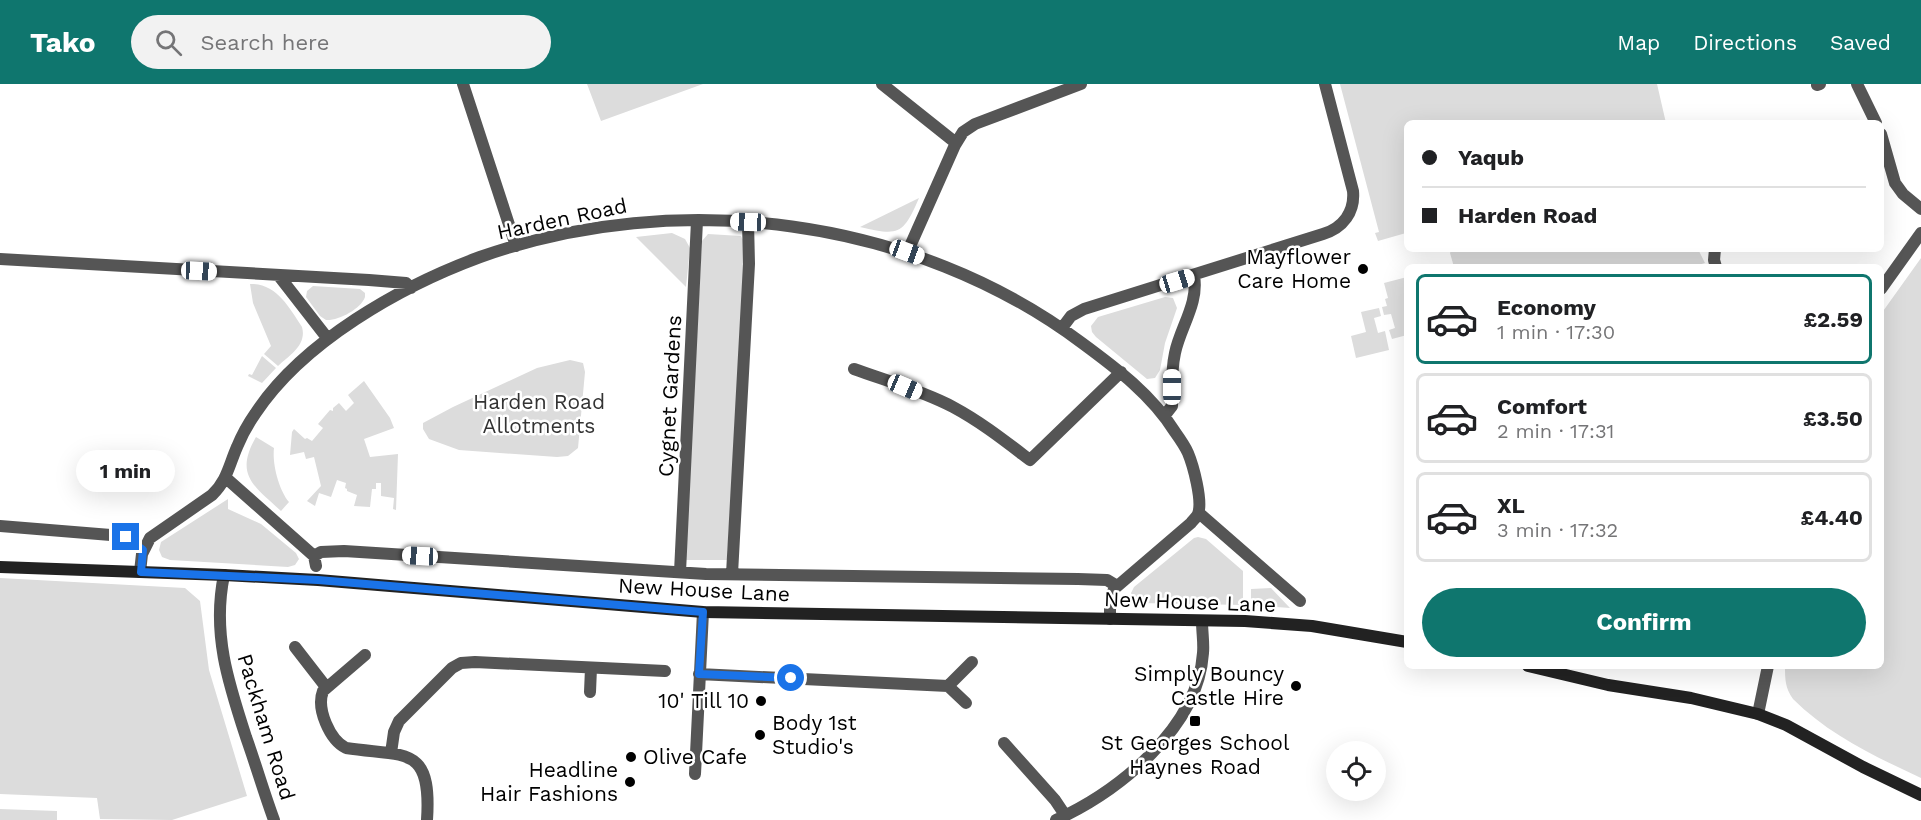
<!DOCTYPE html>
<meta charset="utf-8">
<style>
:root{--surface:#fff;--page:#f2f2f2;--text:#202124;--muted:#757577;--line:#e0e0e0;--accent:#0f766e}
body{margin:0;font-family:"Work Sans",sans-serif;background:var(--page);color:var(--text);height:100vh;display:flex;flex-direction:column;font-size:22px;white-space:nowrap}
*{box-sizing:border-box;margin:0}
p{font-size:20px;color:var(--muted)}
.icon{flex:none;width:33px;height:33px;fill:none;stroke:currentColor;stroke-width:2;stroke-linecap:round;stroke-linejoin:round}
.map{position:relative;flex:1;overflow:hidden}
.sheet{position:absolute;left:1404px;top:180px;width:480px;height:405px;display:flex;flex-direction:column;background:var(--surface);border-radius:9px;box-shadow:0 6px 24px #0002}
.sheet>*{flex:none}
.top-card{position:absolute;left:1404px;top:36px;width:480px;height:132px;border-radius:9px;box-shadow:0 6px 24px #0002;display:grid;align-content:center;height:132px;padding:0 18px;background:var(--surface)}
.controls{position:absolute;left:1326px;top:657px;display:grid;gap:12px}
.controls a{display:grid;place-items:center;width:60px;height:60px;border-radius:50%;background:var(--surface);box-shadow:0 6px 24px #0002;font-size:30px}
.end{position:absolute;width:27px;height:27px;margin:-14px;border:8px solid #1a73e8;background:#fff;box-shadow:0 0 0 3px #fff}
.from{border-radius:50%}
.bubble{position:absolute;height:42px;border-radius:21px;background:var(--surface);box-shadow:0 6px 24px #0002;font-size:20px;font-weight:700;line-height:42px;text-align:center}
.car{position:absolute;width:18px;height:36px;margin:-18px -9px;border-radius:8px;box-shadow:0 0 4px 2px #0007;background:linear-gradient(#fff 24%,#345 0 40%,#fff 0 76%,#345 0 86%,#fff 0)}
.top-card b{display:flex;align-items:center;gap:21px;height:57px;font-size:22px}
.top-card b+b{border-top:2px solid var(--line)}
.top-card i{width:15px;height:15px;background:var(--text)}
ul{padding:10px 0 0;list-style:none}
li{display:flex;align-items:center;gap:18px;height:90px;margin:0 12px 9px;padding:0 6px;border:3px solid var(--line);border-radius:9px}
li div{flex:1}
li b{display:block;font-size:22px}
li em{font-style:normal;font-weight:700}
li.on{border-color:var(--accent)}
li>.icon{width:54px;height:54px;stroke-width:1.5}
.cta{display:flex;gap:12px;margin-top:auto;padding:12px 18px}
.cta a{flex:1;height:69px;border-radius:36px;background:var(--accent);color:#fff;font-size:24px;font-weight:700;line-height:69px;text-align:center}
header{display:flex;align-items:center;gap:36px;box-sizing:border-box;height:84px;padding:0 30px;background:var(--accent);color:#fff}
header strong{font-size:28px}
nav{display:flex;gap:33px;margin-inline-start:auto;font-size:21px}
.search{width:420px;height:54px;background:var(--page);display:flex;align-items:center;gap:15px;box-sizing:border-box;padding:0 21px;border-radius:33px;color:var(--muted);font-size:22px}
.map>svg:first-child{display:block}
.green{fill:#dcdcdc}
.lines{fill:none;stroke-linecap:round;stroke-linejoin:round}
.street{stroke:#555;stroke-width:12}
.secondary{stroke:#222;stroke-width:12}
.route{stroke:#1a73e8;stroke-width:8}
.poi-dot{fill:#000;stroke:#fff;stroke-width:2}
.labels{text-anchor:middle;stroke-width:5;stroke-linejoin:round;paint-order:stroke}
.street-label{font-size:21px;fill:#000;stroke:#fff}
.poi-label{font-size:21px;fill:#000;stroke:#fff;text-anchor:end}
.park-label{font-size:21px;fill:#333;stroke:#fff}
</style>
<header>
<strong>Tako</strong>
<div class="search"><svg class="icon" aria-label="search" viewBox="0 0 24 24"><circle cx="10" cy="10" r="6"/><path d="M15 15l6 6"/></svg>Search here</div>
<nav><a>Map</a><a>Directions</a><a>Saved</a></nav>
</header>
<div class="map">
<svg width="1921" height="736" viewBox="0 0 1921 736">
<rect width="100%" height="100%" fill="#fff"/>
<path class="green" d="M587,0H703L601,37Z
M1340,0H1657L1666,39H1407L1406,149L1378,157L1375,149L1379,148Z
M919,114C903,151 899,152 860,143Z
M672,149L685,155L690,164L686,203L636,153Z
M708,150L741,152L746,162L727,476H684L702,157Z
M1452,165H1698L1705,179L1692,183H1454L1450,169Z
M1921,174V694C1876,673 1829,651 1793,615C1785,604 1785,595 1785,582H1881V230Z
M1407,193V251L1392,255L1389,246L1395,244L1391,230L1384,231L1382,223L1387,222L1385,215L1388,214L1384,199Z
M250,200C276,199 289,223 302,243C307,261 290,271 278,282L264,270L271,262L253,219Z
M313,202L360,205L365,209V213C361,225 338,237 326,236L320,232L306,213L307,207Z
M1165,213L1173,214L1177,224L1165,259L1160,286L1155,294L1147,295L1096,253L1092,248L1091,242L1098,233Z
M1379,224L1381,232L1374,234L1378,249L1385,247L1389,266L1356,274L1351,252L1366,248L1361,228Z
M262,272L276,284L262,299L248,292L249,290L252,291Z
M570,276L583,279L585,288L578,364L568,372L557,373L459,366L429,355L423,345V339L453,323L537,284Z
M364,297L390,334L394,344L364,355L370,373L398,370L396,426L393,425L394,414L381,412V399H376V405H372L370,423L354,422L357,411L347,407V405L345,404L346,399L337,396L331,413L319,409L315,422L307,417L321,402L314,373L306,375L304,368L290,371L292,348L294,345L305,355L307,354L312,357L323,344L318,340L330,326L333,327V324L339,319L346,327L354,319L348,311Z
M256,353L274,364C272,380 279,406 289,418L281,427C254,402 234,391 256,353Z
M228,415V425L261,440L296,469L299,475L295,481L288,483L170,476L162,473L159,466L161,458Z
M1198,453L1206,455L1243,487V521L1139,519L1134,517L1131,509L1134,503L1194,454Z
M0,494L185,504L200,517L209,586L247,712L172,736L100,735L97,714L0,710Z
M1271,504L1290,524L1251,521V505Z
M0,725L57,727V736H0Z"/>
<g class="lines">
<path class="street" d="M463,0L516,162
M882,0L956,59
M1857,0L1876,39
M1817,1L1820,0
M1881,50L1895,99L1903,110L1921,125
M1715,165L1714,176L1716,183
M907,169L955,61L963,48L975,40L1081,0
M0,175L369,196L406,199L411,204
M279,192L328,255
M1881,205L1921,149
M1062,244L1071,232L1084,225L1323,150C1343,144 1355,128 1353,107L1325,0
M854,285C887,297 923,307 953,323C981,338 1005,357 1030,376L1121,288
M1165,331L1172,322C1172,304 1171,287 1175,269C1180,244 1199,219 1194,192
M226,394L314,472L316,482
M1199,429L1300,517
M0,442L123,452L132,456L143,466
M314,472L321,468L344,467L706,490L1078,495L1107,496L1117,502
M140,488L142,470L150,454L212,411C227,397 229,381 237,363C242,351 248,340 255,330C302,258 401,202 480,173C677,103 914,133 1082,259C1116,284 1152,311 1175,348C1180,355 1185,362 1188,369C1193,381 1203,417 1198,430C1197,433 1193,436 1191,439L1114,505L1110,518V535
M680,488L697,137
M732,490L749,180L748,138
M224,491C212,549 228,598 246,653C256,681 264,709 274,736
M295,563L326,603
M365,571L323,607C316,625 330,656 346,664C405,673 432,660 427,736
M699,590L948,602L972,578
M948,602L966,619
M590,608L591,584
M1758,630L1768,582
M1004,659L1055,716L1065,731
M391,669L394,648L399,637L452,584L461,579L475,578L665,587
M695,690L703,528
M1056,736C1119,707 1198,644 1203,569C1204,559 1202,548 1202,537"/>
<path class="secondary" d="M0,483L224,491L318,496L703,528L1245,537L1312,542L1407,558
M1528,582L1608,601L1691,614L1758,630L1786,641L1863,683L1921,711"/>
</g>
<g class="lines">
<path class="route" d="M126,453L143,466L141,488L318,496L703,528L699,590L791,594"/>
</g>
<g class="poi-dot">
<circle cx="1363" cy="185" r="6"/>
<circle cx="1296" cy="602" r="6"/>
<circle cx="761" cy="617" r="6"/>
<rect x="1189" y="631" width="12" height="12" rx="3"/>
<circle cx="760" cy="651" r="6"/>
<circle cx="631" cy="673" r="6"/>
<circle cx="630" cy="698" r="6"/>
</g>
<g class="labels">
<g class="street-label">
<text transform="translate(562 135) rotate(-12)" y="7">Harden Road</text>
<text transform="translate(670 312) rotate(-87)" y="7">Cygnet Gardens</text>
<text transform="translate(704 506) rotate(3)" y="7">New House Lane</text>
<text transform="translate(1190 518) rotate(2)" y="7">New House Lane</text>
<text transform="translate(266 643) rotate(73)" y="7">Packham Road</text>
</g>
<g class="poi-label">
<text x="1351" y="180">Mayflower<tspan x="1351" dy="24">Care Home</tspan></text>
<text x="1284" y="597">Simply Bouncy<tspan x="1284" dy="24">Castle Hire</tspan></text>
<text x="749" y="624">10' Till 10</text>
<text x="772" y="646" text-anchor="start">Body 1st<tspan x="772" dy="24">Studio's</tspan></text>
<text x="1195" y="666" text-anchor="middle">St Georges School<tspan x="1195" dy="24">Haynes Road</tspan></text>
<text x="643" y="680" text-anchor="start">Olive Cafe</text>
<text x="618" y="693">Headline<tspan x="618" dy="24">Hair Fashions</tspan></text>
</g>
<g class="park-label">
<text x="539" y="325">Harden Road<tspan x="539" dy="24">Allotments</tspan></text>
</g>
</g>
</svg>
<div class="controls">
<a><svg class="icon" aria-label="locate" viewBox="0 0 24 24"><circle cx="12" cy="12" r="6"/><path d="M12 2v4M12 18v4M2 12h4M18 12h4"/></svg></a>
</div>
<i class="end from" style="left:791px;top:594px"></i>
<i class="end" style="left:126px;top:453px"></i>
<div class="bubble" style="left:76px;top:366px;width:99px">1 min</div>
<i class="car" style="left:748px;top:138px;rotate:272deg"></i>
<i class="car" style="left:907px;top:168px;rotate:110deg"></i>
<i class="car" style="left:199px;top:187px;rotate:93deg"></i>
<i class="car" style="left:1177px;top:197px;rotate:73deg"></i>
<i class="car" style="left:905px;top:303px;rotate:113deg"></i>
<i class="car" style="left:1172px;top:303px;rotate:0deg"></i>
<i class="car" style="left:420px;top:472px;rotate:273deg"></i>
<div class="top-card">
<b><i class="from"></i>Yaqub</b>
<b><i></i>Harden Road</b>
</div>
<section class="sheet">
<ul>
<li class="on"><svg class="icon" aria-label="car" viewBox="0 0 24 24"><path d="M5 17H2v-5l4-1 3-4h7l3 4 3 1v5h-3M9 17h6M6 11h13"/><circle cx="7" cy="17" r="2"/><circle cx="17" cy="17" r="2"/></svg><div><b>Economy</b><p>1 min · 17:30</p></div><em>£2.59</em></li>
<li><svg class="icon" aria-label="car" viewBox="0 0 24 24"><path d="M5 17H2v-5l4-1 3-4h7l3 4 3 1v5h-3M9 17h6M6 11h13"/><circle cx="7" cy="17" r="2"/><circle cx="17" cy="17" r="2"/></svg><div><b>Comfort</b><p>2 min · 17:31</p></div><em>£3.50</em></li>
<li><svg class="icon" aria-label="car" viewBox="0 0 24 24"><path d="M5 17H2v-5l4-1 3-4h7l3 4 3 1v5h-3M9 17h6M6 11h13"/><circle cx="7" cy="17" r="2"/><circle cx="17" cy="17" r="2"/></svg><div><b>XL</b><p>3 min · 17:32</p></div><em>£4.40</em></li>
</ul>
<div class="cta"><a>Confirm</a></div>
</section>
</div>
